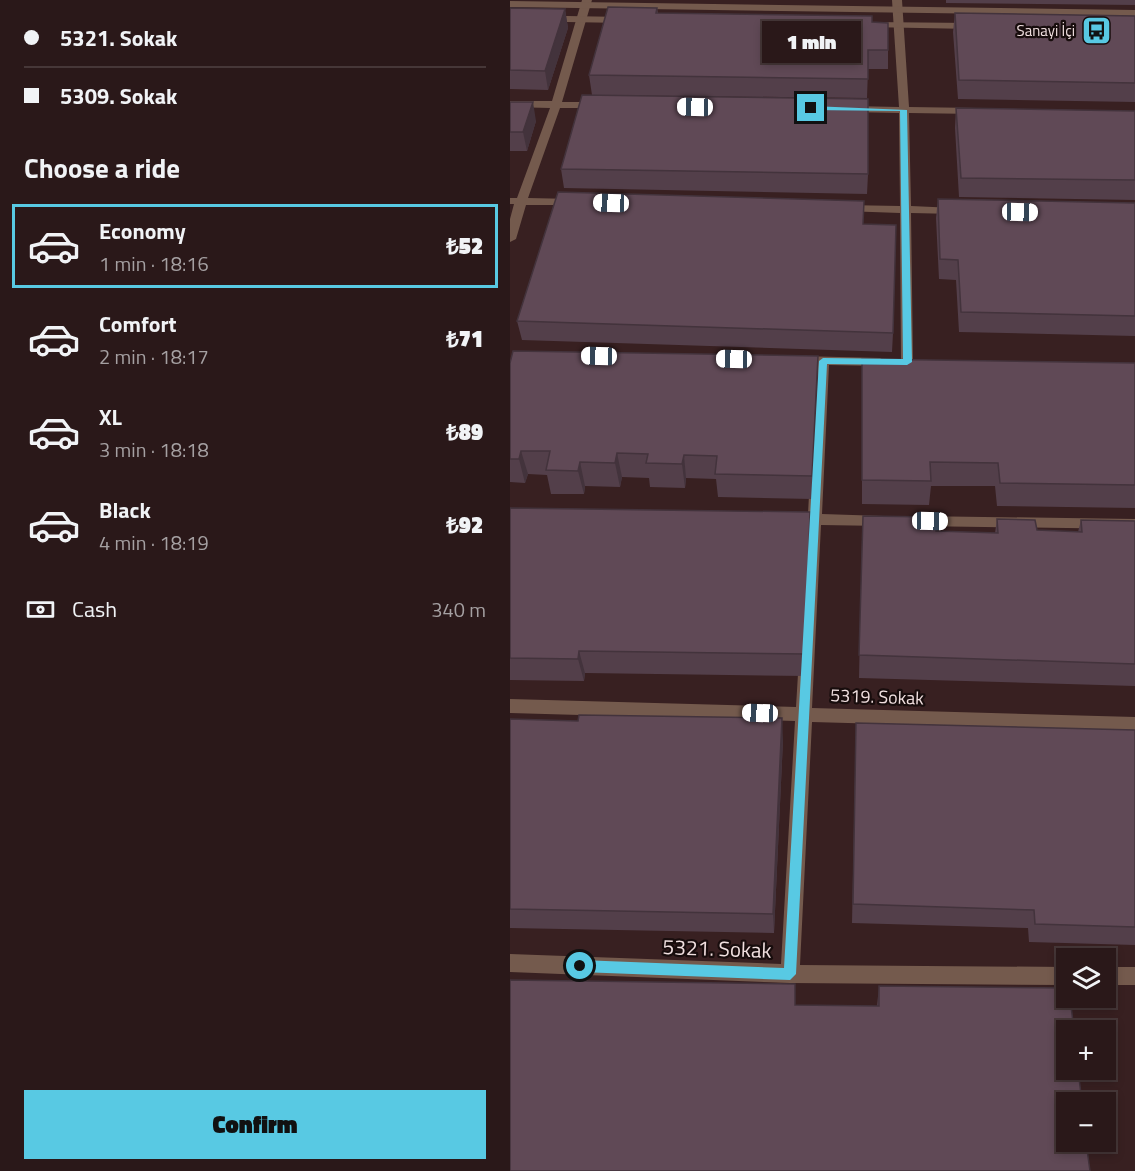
<!DOCTYPE html>
<meta charset="utf-8">
<style>
:root{--surface:#2a1819;--page:#322122;--text:#f1f3f6;--muted:#a5a0a2;--line:#463738;--accent:#58c9e3}
body{margin:0;font-family:"Titillium Web",sans-serif;background:var(--page);color:var(--text);height:100vh;display:flex;flex-direction:column;font-size:22px;white-space:nowrap}
*{box-sizing:border-box;margin:0}
p{font-size:20px;color:var(--muted)}
.icon{flex:none;width:33px;height:33px;fill:none;stroke:currentColor;stroke-width:2;stroke-linecap:round;stroke-linejoin:round}
.map{position:relative;flex:1;overflow:hidden}
.details{display:flex;flex-direction:column;background:var(--surface);width:510px}
.details>*{flex:none}
.hud{display:grid;align-content:center;height:132px;padding:0 24px;background:var(--surface)}
.buttons{position:absolute;left:546px;top:948px;display:grid;gap:12px}
.buttons a{display:grid;place-items:center;width:60px;height:60px;border-radius:0px;background:var(--surface);box-shadow:0 3px 9px #0003,0 0 0 2px var(--line);font-size:30px}
.end{position:absolute;width:27px;height:27px;margin:-14px;border:8px solid #58c9e3;background:#111;box-shadow:0 0 0 3px #111}
.from{border-radius:50%}
.bubble{position:absolute;height:42px;border-radius:0px;background:var(--surface);box-shadow:0 3px 9px #0003,0 0 0 2px var(--line);font-size:20px;font-weight:800;line-height:42px;text-align:center}
.car{position:absolute;width:18px;height:36px;margin:-18px -9px;border-radius:8px;box-shadow:0 0 4px 2px #0007;background:linear-gradient(#fff 24%,#345 0 40%,#fff 0 76%,#345 0 86%,#fff 0)}
.hud b{display:flex;align-items:center;gap:21px;height:57px;font-size:22px}
.hud b+b{border-top:2px solid var(--line)}
.hud i{width:15px;height:15px;background:var(--text)}
ul{padding:0;list-style:none}
li{display:flex;align-items:center;gap:18px;height:84px;margin:0 12px 9px;padding:0 12px;border:3px solid transparent;border-radius:0px}
li div{flex:1}
li b{display:block;font-size:22px}
li em{font-style:normal;font-weight:800}
li.current{border-color:var(--accent)}
li>.icon{width:54px;height:54px;stroke-width:1.5}
h2{padding:0 24px;font-size:27px;line-height:72px}
.pay{display:flex;align-items:center;gap:15px;height:66px;padding:0 24px;font-size:22px}
.pay p{margin-inline-start:auto}
.primary-button{display:flex;gap:12px;margin-top:auto;padding:12px 24px}
.primary-button a{flex:1;height:69px;border-radius:0px;background:var(--accent);color:#111;font-size:24px;font-weight:800;line-height:69px;text-align:center}
main{display:flex;flex:1;min-height:0}
.map>svg:first-child{display:block}
.lines{fill:none;stroke-linecap:round;stroke-linejoin:round}
.minor{fill:#745a4d;fill-rule:evenodd}
.tertiary{fill:#745a4d;fill-rule:evenodd}
.wall{fill:#533f4a}
.shaded-wall{fill:#43333c}
.building{fill:#604956;stroke:#43333c;stroke-width:1.5}
.route{fill:#58c9e3}
.labels{text-anchor:middle;stroke-width:4.5;stroke-linejoin:round;paint-order:stroke}
.far-poi-label{font-size:15px;fill:#f1e0e0;stroke:#180d0d;text-anchor:end}
.street-label{font-size:18px;fill:#f1e0e0;stroke:#180d0d}
.near-street-label{font-size:21px;fill:#f1e0e0;stroke:#180d0d}
</style>
<main>
<section class="details">
<div class="hud">
<b><i class="from"></i>5321. Sokak</b>
<b><i></i>5309. Sokak</b>
</div>
<h2>Choose a ride</h2>
<ul>
<li class="current"><svg class="icon" aria-label="car" viewBox="0 0 24 24"><path d="M5 17H2v-5l4-1 3-4h7l3 4 3 1v5h-3M9 17h6M6 11h13"/><circle cx="7" cy="17" r="2"/><circle cx="17" cy="17" r="2"/></svg><div><b>Economy</b><p>1 min · 18:16</p></div><em>₺52</em></li>
<li><svg class="icon" aria-label="car" viewBox="0 0 24 24"><path d="M5 17H2v-5l4-1 3-4h7l3 4 3 1v5h-3M9 17h6M6 11h13"/><circle cx="7" cy="17" r="2"/><circle cx="17" cy="17" r="2"/></svg><div><b>Comfort</b><p>2 min · 18:17</p></div><em>₺71</em></li>
<li><svg class="icon" aria-label="car" viewBox="0 0 24 24"><path d="M5 17H2v-5l4-1 3-4h7l3 4 3 1v5h-3M9 17h6M6 11h13"/><circle cx="7" cy="17" r="2"/><circle cx="17" cy="17" r="2"/></svg><div><b>XL</b><p>3 min · 18:18</p></div><em>₺89</em></li>
<li><svg class="icon" aria-label="car" viewBox="0 0 24 24"><path d="M5 17H2v-5l4-1 3-4h7l3 4 3 1v5h-3M9 17h6M6 11h13"/><circle cx="7" cy="17" r="2"/><circle cx="17" cy="17" r="2"/></svg><div><b>Black</b><p>4 min · 18:19</p></div><em>₺92</em></li>
</ul>
<div class="pay"><svg class="icon" aria-label="cash" viewBox="0 0 24 24"><path d="M3 7h18v10H3z"/><circle cx="12" cy="12" r="2"/></svg>Cash<p>340 m</p></div>
<div class="primary-button"><a>Confirm</a></div>
</section>
<div class="map">
<svg width="625" height="1171" viewBox="0 0 625 1171">
<rect width="100%" height="100%" fill="#382021"/>
<g class="lines">
<path class="minor" d="M72,0H82L52,102H88L93,105L88,108H50L18,198L64,199L70,202L64,205H16L6,239L0,242V219L4,204H0V198H7L40,108L0,107V101H42Z
M382,0H392L399,107L466,108L471,111L466,114L399,113L401,206L445,208L451,211L445,214L401,213L403,362L397,366L391,362L390,213L334,211L328,208L334,205L390,206L389,113L340,112L335,109L340,106L389,107Z
M289,356L370,358L376,362L370,366L319,365L312,514L373,516L380,521L373,526L311,525L302,708L625,717V731L302,722L290,965L556,967V985L280,983L0,972V954L271,964L285,721L0,713V699L286,707L297,525L280,524L273,519L280,514H298L306,365L284,363L283,360Z
M406,516L625,519V529L406,526L399,521Z
M596,967H625V985H596Z"/>
<path class="tertiary" d="M0,1L625,10V16L0,7Z
M0,15L114,17L119,20L114,23L0,21Z
M360,22L462,23L467,26L462,29L357,27V23Z"/>
</g>
<path class="wall" d="M436,0H625V5L436,3Z
M0,8L55,9L58,28L38,90L0,89Z
M147,8L148,13L362,22L378,50V69H358L357,98L82,95L79,75Z
M445,13L625,16V102L448,99L443,32Z
M0,102L26,121L17,151H0Z
M446,108L625,111V200L449,197L445,128Z
M51,169L358,174L357,194L54,188Z
M428,199L625,203V336L449,332L446,280L429,279L426,218Z
M354,224L383,333L382,352L12,340L7,321Z
M352,359L625,363V508L487,506L485,486H421L419,505L352,504Z
M0,363L308,380L302,499L208,497L206,479L176,478L175,488L140,487L139,478L112,477L110,487L75,486L74,494H41L37,475L18,474L15,483L0,482Z
M0,508L300,512V535L296,676L75,673L74,681L0,680Z
M487,519L527,530L568,532L571,520L625,521V686L349,678L352,539L426,531L485,533Z
M0,719L68,721L273,740L264,933L0,928Z
M346,723L625,730V945L519,942L518,928L342,923Z
M369,986L580,1171L286,1005L367,1006Z"/>
<path class="shaded-wall" d="M55,9L58,28L38,90L35,71Z
M23,102L26,121L17,151L13,132Z
M308,356V380L302,499V476Z
M11,451L18,474L15,483L9,459Z
M107,453L112,477L110,487L105,463Z
M174,455L176,478L175,488L172,464Z
M70,462L75,486L74,494L68,471Z
M300,512V535L296,676V654Z
M69,651L75,673L74,681L68,659Z
M272,718L273,740L264,933L263,914Z"/>
<path class="building" d="M98,7L147,8L146,13L362,16V22L378,23V50H358V79L79,75Z
M0,8L55,9L35,71L0,70Z
M445,13L625,16V83L449,80Z
M72,95L358,99V174L51,169Z
M0,102H23L13,132H0Z
M446,108L625,111V180L451,178Z
M48,192L354,201L353,224L386,225L383,333L7,321Z
M428,199L625,203V316L451,312L448,260L430,259Z
M3,351L308,356L302,476L205,474L207,456L174,455L172,464L136,463L138,454L107,453L105,463L70,462L68,471L36,470L40,451H11L9,459H0V363Z
M352,359L625,363V485L490,483L488,463L420,462L421,481L352,480Z
M0,508L300,512L296,654L69,651L68,659L0,658Z
M353,516L425,517L426,531L488,533L487,519L525,520L527,530L572,532L571,520L625,521V664L349,655Z
M69,715L272,718L263,914L0,909V719L68,721Z
M346,723L625,730V927L525,924L524,910L343,904Z
M0,980L285,984V1005L369,1006V986L556,988V998H560L564,1030H556V1070H568L572,1102H556V1142H576L580,1171H0Z"/>
<path class="route" d="M301,106L397,110L402,362L397,365L317,364L286,974L280,980L70,972L64,966L70,960L274,968L309,361L313,358L393,359L390,111L299,110Z"/>
<defs>
<symbol id="bus-square" viewBox="-11 -11 22 22"><rect x="-9" y="-9" width="18" height="18" rx="4" fill="#58c9e3" stroke="#180d0d"/><path d="M-5-6H5V4H4V6H2V4H-2V6H-4V4H-5ZM-3.5-4V0h7V-4ZM-3.5 1.2v1.5H-2V1.2ZM2 1.2v1.5H3.5V1.2Z" fill="#111"/></symbol>
</defs>
<g fill-rule="evenodd">
<use href="#bus-square" x="570" y="14" width="33" height="33"/>
</g>
<g class="labels">
<g class="far-poi-label">
<text x="565" y="36">Sanayi İçi</text>
</g>
<g class="street-label">
<text transform="translate(367 697) rotate(2)" y="6">5319. Sokak</text>
</g>
<g class="near-street-label">
<text transform="translate(207 949) rotate(2)" y="7">5321. Sokak</text>
</g>
</g>
</svg>
<div class="buttons">
<a><svg class="icon" aria-label="layers" viewBox="0 0 24 24"><path d="M12 4l9 5-9 5-9-5zM3 14l9 5 9-5"/></svg></a>
<a>+</a>
<a>−</a>
</div>
<i class="end from" style="left:70px;top:966px"></i>
<i class="end" style="left:301px;top:108px"></i>
<div class="bubble" style="left:252px;top:21px;width:99px">1 min</div>
<i class="car" style="left:185px;top:107px;rotate:271deg"></i>
<i class="car" style="left:101px;top:203px;rotate:272deg"></i>
<i class="car" style="left:510px;top:212px;rotate:91deg"></i>
<i class="car" style="left:89px;top:356px;rotate:271deg"></i>
<i class="car" style="left:224px;top:359px;rotate:271deg"></i>
<i class="car" style="left:420px;top:521px;rotate:91deg"></i>
<i class="car" style="left:250px;top:713px;rotate:272deg"></i>
</div>
</main>
